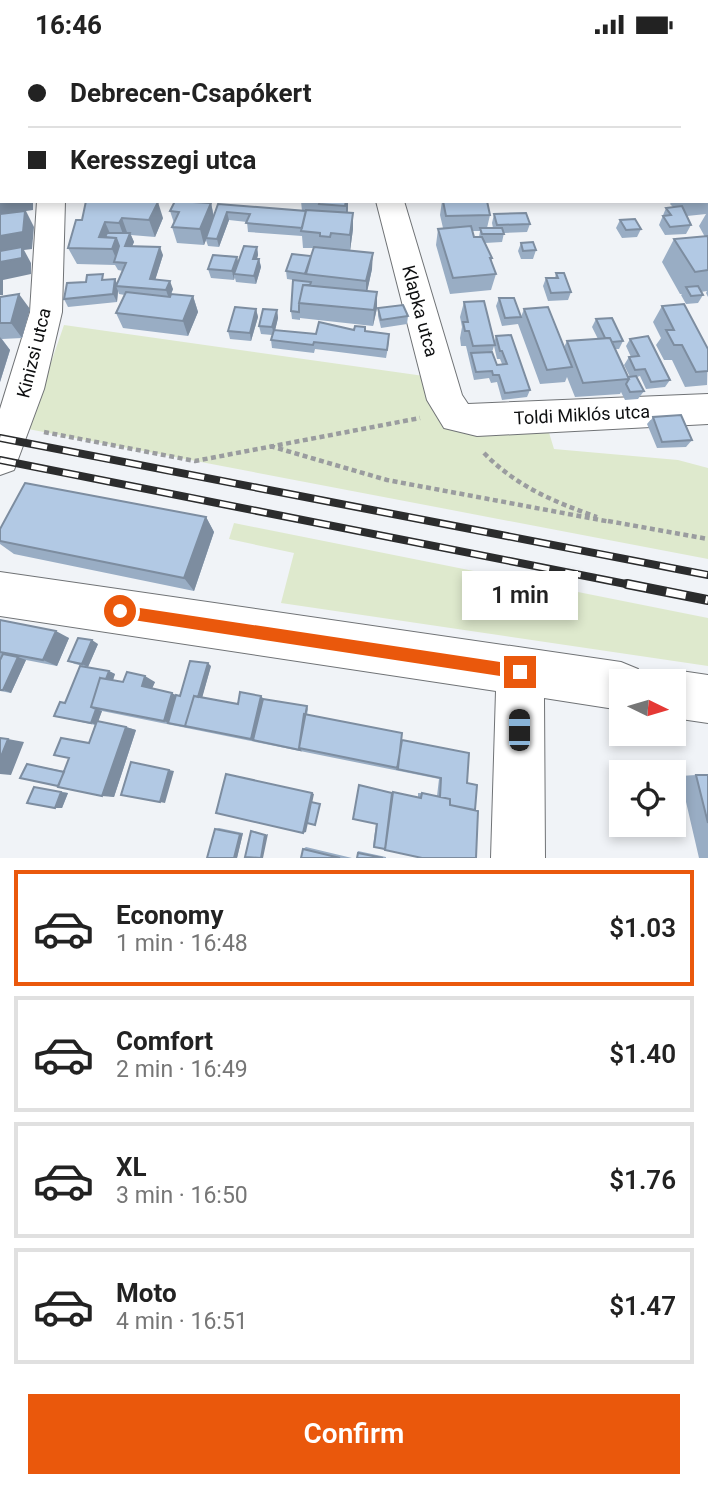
<!DOCTYPE html>
<meta charset="utf-8">
<style>
:root{--surface:#fff;--page:#f6f6f6;--text:#222;--muted:#767676;--line:#e0e0e0;--accent:#ea580c}
body{margin:0;font-family:Roboto,sans-serif;background:var(--page);color:var(--text);height:100vh;display:flex;flex-direction:column;font-size:26px;white-space:nowrap}
*{box-sizing:border-box;margin:0}
p{font-size:23px;color:var(--muted)}
.icon{flex:none;width:38px;height:38px;fill:none;stroke:currentColor;stroke-width:2;stroke-linecap:round;stroke-linejoin:round}
.map{position:relative;height:809px;overflow:hidden}
.sheet{display:flex;flex-direction:column;background:var(--surface);flex:1}
.sheet>*{flex:none}
.guide{position:absolute;left:0px;top:0px;width:709px;height:154px;box-shadow:0 4px 10px #0003;display:grid;align-content:center;height:154px;padding:0 28px;background:var(--surface)}
.needle{width:46px;rotate:95deg}
.buttons{position:absolute;left:609px;top:620px;display:grid;gap:14px}
.buttons a{display:grid;place-items:center;width:77px;height:77px;border-radius:0px;background:var(--surface);box-shadow:0 4px 10px #0003;font-size:35px}
.end{position:absolute;width:32px;height:32px;margin:-16px;border:9px solid #ea580c;background:#fff;box-shadow:0 0 0 4px #fff}
.from{border-radius:50%}
.bubble{position:absolute;height:49px;border-radius:0px;background:var(--surface);box-shadow:0 4px 10px #0003;font-size:23px;font-weight:600;line-height:49px;text-align:center}
.car{position:absolute;width:21px;height:42px;margin:-21px -10px;border-radius:9px;box-shadow:0 0 5px 2px #0007;background:linear-gradient(#222 24%,#8ab4d8 0 40%,#222 0 76%,#8ab4d8 0 86%,#222 0)}
.guide b{display:flex;align-items:center;gap:24px;height:66px;font-size:26px}
.guide b+b{border-top:2px solid var(--line)}
.guide i{width:18px;height:18px;background:var(--text)}
ul{padding:12px 0 0;list-style:none}
li{display:flex;align-items:center;gap:21px;height:116px;margin:0 14px 10px;padding:0 14px;border:4px solid var(--line);border-radius:0px}
li div{flex:1}
li b{display:block;font-size:26px}
li em{font-style:normal;font-weight:600}
li.on{border-color:var(--accent)}
li>.icon{width:63px;height:63px;stroke-width:1.5}
.action{display:flex;gap:14px;margin-top:auto;padding:14px 28px}
.action a{flex:1;height:80px;border-radius:0px;background:var(--accent);color:#fff;font-size:28px;font-weight:600;line-height:80px;text-align:center}
.status{display:flex;justify-content:space-between;align-items:center;height:49px;padding:0 35px;background:var(--surface);direction:ltr}
.status svg{height:19px;fill:currentColor}
.map>svg:first-child{display:block}
.green{fill:#dee9cd}
.lines{fill:none;stroke-linecap:round;stroke-linejoin:round}
.minor-casing{stroke:#707376;stroke-width:2}
.path{stroke:#9a9c9f;stroke-width:4.5;stroke-dasharray:5 3.5;stroke-linecap:butt}
.minor{fill:#fff;fill-rule:evenodd}
.rail-far1-casing{stroke:#2b2c2d;stroke-width:8}
.rail-casing{stroke:#2b2c2d;stroke-width:10}
.rail-far1{stroke:#fff;stroke-width:5;stroke-dasharray:16;stroke-linecap:butt}
.rail{stroke:#fff;stroke-width:7;stroke-dasharray:20;stroke-linecap:butt}
.wall{fill:#99adc4;fill-rule:evenodd}
.shaded-wall{fill:#7d8da0}
.building{fill:#b2c9e4;stroke:#7d8da0;stroke-width:2}
.route{fill:#ea580c}
.labels{text-anchor:middle;stroke-width:5;stroke-linejoin:round;paint-order:stroke}
.street-label{font-size:18px;fill:#0e0f10;stroke:#fff}
</style>
<div class="status"><b>16:46</b><svg viewBox="0 0 49 12"><path d="M0 12V9h3v3zM5 12V6h3v6zM10 12V3h3v9zM15 12V0h3v12zM26 1h20v11H26zM47 4h2v5h-2z"/></svg></div>
<div class="map">
<svg width="708" height="809" viewBox="0 0 708 809">
<rect width="100%" height="100%" fill="#f0f3f7"/>
<path class="green" d="M64,276L431,328L440,361L547,377L554,400L678,411L708,419V510L28,380Z
M234,474L708,569V617L281,554L294,504L229,490Z"/>
<g class="lines">
<defs>
<path id="minor" d="M57,0H79L56,2Z
M315,0H337L338,2H316Z
M654,0H676L677,2H655Z
M707,18H708V32H707Z
M707,60L708,61V78L707,77Z
M37,152H65L62,263L44,340L14,421L0,426V360L30,263Z
M376,152H404L462,346L468,355L708,345V375L477,387L444,379L427,351Z
M0,523L621,613L638,620L643,632H621V661L544,649L545,809H491L496,642L0,567Z
M674,621L708,626V674L674,669V632H655L657,628Z"/>
</defs>
<use href="#minor" class="minor-casing"/>
<path class="path" d="M44,383L195,412L420,369
M270,397L387,431L611,473
M484,404C516,437 554,453 597,468
M608,472L708,490"/>
<use href="#minor" class="minor"/>
<defs>
<path id="rail-far1" d="M0,389L708,526
M0,411L636,537"/>
<path id="rail" d="M627,535L708,551"/>
</defs>
<use href="#rail-far1" class="rail-far1-casing"/>
<use href="#rail" class="rail-casing"/>
<use href="#rail-far1" class="rail-far1"/>
<use href="#rail" class="rail"/>
</g>
<path class="wall" d="M239,0H295V2H239Z
M353,0H405L406,2H353Z
M436,0H454V2H437Z
M545,0H614L595,2H546Z
M697,0H708V14H707V2H698Z
M707,105H708V248L706,244L707,242L701,243L703,246L698,254L686,255L681,246L682,245H680L662,213L674,190L705,188L699,177L706,165L687,167L691,176L686,185L665,186L659,176L666,159L673,158L670,155L672,152H707Z
M301,152H348V164L353,180L350,202L372,220L367,242L377,243V259L373,277L300,269V271L292,270L291,262L306,233L287,230L286,222L311,207L313,199H303L302,187L248,183L247,173L229,171L219,198L208,197L206,191L204,196L177,194L172,178L174,174L170,162L208,153L211,154L214,167L218,155L302,162Z
M442,152H487L490,166L487,179H493L492,174L494,165L530,175L527,183L504,184L502,193L485,194L492,209L491,213L496,225L491,241L450,245L436,196L438,180L443,179L440,166ZM472,182H480L479,188H474Z
M84,162L163,169L155,188L131,186L134,193L132,197L163,206L155,231L173,240L170,248L193,247L198,263L188,287L123,279L116,264L125,246L119,245L118,242L117,253L68,258L64,250L106,231L115,230L117,235L123,222L118,221L115,216L77,215L68,199L82,171Z
M620,171L641,180L637,188L622,189L616,179Z
M521,194L536,201L533,210H521L518,202Z
M257,198L258,206L257,210H259L261,218L256,235L236,233L235,229L234,231L211,229L208,220L237,208L238,213Z
M556,224L571,243L568,251L548,252L543,237L546,229H555Z
M0,248L30,260L22,289L2,290L10,301L0,333Z
M499,249L521,268L524,260L564,298L567,292L598,290L592,278L596,270L623,292L619,300H615L628,328H630L624,316L629,308H631L626,297L630,290L670,331L665,338L646,340L640,327L637,328L644,342L638,350L625,351L621,343L620,345L575,348L567,328L565,333L540,335L518,275L502,277L496,257Z
M464,253L494,294L496,287L530,341L527,348L502,351L497,333L491,334L489,329L474,331L466,297H461L460,289L462,278L460,268ZM494,297L497,310H500L502,315L497,316L492,303Z
M662,257L708,300L707,336L685,338L672,311H664L656,296L661,289L653,273Z
M378,259L408,267L407,275L381,279L378,267Z
M256,260L258,268L251,292L230,290L228,282Z
M277,261L278,269L275,281L316,285L354,281L365,282L389,293L386,309L315,300L314,304L272,299L271,291L272,286L261,285L259,277Z
M653,368L692,391L686,398L657,399L647,375Z
M206,468L214,483L194,542L14,505L0,495V480Z
M0,571L69,589L57,617L26,611L11,644L0,642Z
M98,595L88,618L75,615L68,612Z
M211,617L202,648L238,655L261,647L263,650L307,657L308,660L307,666L402,691L467,734L385,801L373,797L376,775L392,744L418,749V744H422L437,747L439,730L102,662L98,672L126,678L136,681L114,748L58,737L27,715L64,722L69,709L89,694L95,676L54,667L65,654L109,622L115,625L113,631L123,633H155L152,639L180,647Z
M696,726H708V809H699L680,727Z
M34,738L68,744L62,759H55Z
M219,779L243,784L237,809L215,780Z
M306,798L352,809H301L303,800Z
M358,802L386,808V809H357Z"/>
<path class="shaded-wall" d="M0,20H2V38H0Z
M2,52V70H0V53Z
M0,71L2,74V93L0,89Z
M0,148H2V152H33V161L26,162L34,178L32,200L24,201L31,214V225L3,231V246H0Z
M346,152H348V160L346,173Z
M158,153L163,169L155,188L149,171Z
M211,154L214,170L206,189V191L204,196L200,180Z
M227,163L229,171L219,198L217,190Z
M353,164V180L350,202V186Z
M122,169L128,186L125,191L119,174Z
M105,173L112,189L99,188Z
M130,184L134,193L129,205L125,197Z
M116,189L123,205L118,214L112,200Z
M160,198L163,206L153,238L150,230Z
M257,198L258,206L254,218L253,210Z
M373,204L372,220L366,248V232Z
M237,208L239,217L234,225V231L232,222Z
M259,210L261,218L256,235L254,227Z
M115,230L118,237H116L118,242L117,253L113,245Z
M170,232L173,240L169,250L166,241Z
M377,243V259L373,277L374,261Z
M19,245L30,260L22,289L11,274Z
M193,247L198,263L188,287L183,272Z
M256,260L258,268L251,292L250,284Z
M277,261L278,269L274,286L272,278Z
M0,288L10,301L0,333Z
M206,468L214,483L194,542L184,529Z
M56,582L69,589L57,617L43,611Z
M92,591L98,595L88,618L82,615Z
M18,608L26,611L11,644L3,641Z
M208,614L211,617L194,678L190,677Z
M109,622L115,625L103,660L96,659Z
M145,627L155,633L151,642L142,637Z
M172,644L180,649L168,674L164,672Z
M261,647L265,652L253,691L251,690Z
M96,660L102,662L97,676L91,674Z
M126,678L136,681L114,748L102,747Z
M8,690L24,693L11,726L0,725V710Z
M169,721L174,722L165,754L160,753Z
M61,743L68,744L62,759H55Z
M312,744L314,745L306,783L303,784Z
M243,784L237,809H234L240,785Z
M268,785L263,809H261L265,786Z"/>
<path class="building" d="M77,0H105L104,2H77Z
M133,0H200V2H132Z
M239,0H272L241,2H239Z
M363,0H405L406,2H364Z
M619,0H654L655,2H619Z
M0,11H2V20H0Z
M0,43H2V52L0,53Z
M0,86H2V100L0,101Z
M2,107V148H0V108Z
M707,127H708V150H707Z
M86,152H149L158,153L149,171L122,169L119,174L105,173L99,188L116,189L112,200L68,199L76,171H82Z
M175,152L211,154L200,180L172,178L179,163L170,162Z
M320,152H346L345,157L319,155Z
M443,152H487L490,166L446,167Z
M218,155L306,162L302,179L246,174L250,165L227,163L217,190L206,189Z
M682,157L691,176L670,178L663,167L671,166L666,159Z
M306,161L353,164L350,186L331,184L330,188L320,187V184L301,182Z
M25,162L23,183L0,187V165Z
M526,164L530,175L497,176L494,165Z
M635,170L641,180L626,181L620,171Z
M471,177L474,188H482L492,209H490L496,225L453,229L438,180Z
M480,179H502L504,185H482Z
M107,184H130L125,197L160,198L150,230L170,232L166,241L116,237L126,214L114,213L119,197L116,189L105,188Z
M708,187V221L695,223L674,190Z
M533,193L536,201L523,202L521,194Z
M244,197L257,198L253,210H259L254,227L234,225Z
M22,198V209L0,213V202Z
M314,198L373,204L366,232L305,225Z
M292,205L311,207L306,225L286,222Z
M213,206L237,208L232,222L208,220Z
M556,224H564L571,243L551,244L546,229H558Z
M103,225L102,231L115,230L113,245L64,250L67,234L86,233L87,226Z
M293,231L311,233L310,236H303L299,254V263L291,262Z
M303,236L377,243L374,261L299,254Z
M698,237L703,246L691,247L686,238Z
M126,243L170,248L171,245L193,247L183,272L116,264Z
M19,245L11,274H0V248Z
M499,249H514L521,268L505,269Z
M484,252L495,296L473,297L469,282H465L463,273H468L464,253Z
M684,255L708,300V322L696,323L682,296H674L666,281H674L662,257Z
M403,256L408,267L381,271L378,259Z
M235,258L256,260L250,284L228,282Z
M548,258L572,318L547,321L524,260Z
M263,260L277,261L272,278L259,277Z
M612,269L623,292L612,293L610,289H605L596,270Z
M319,273L354,281L355,277L365,278V282L389,285L387,301L314,293L313,296L271,291L274,281L316,285Z
M511,286L530,341L505,344L499,326H493L492,322L476,323L471,304L492,303L497,316L507,315L502,302H500L496,287Z
M648,287L670,331L651,333L645,320L635,321L629,308L639,307L630,290Z
M610,289L629,330L583,334L567,292Z
M636,327L644,342L630,343L626,335L629,330L628,328Z
M681,366L692,391L662,393L653,368Z
M25,434L206,468L184,529L0,492V480Z
M0,571L56,582L43,611L0,603Z
M78,589L92,591L82,615L68,612Z
M3,605L18,608L3,641H0V611Z
M190,612L208,614L198,648L194,647L185,677L189,678L168,674L176,646L180,647Z
M80,617L109,622L106,630L100,629L91,658L96,660L91,674L54,667L60,653L65,654Z
M127,623L145,627L142,637L172,644L164,672L91,658L100,629L123,633Z
M240,643L261,647L251,690L185,677L194,647L238,655Z
M263,650L307,657L299,699L300,701L253,691Z
M304,665L402,684L398,719L299,699Z
M97,672L126,678L102,747L58,738L69,709L54,706L61,689L89,694Z
M0,689L8,690L0,710Z
M402,691L469,704L467,734L477,736L475,761L450,756V750L440,748L441,729L397,720Z
M131,713L169,721L160,753L121,746Z
M27,715L64,723L58,737L20,729Z
M226,725L312,744L303,784L216,764Z
M696,726H708V774Z
M359,736L392,744L385,800L374,798L377,775L353,770Z
M34,738L61,743L55,759L27,754Z
M393,743L421,749L422,744L450,750V756L478,762L476,809H422L385,801Z
M311,753L320,755L315,776L307,774Z
M215,780L240,785L234,809H207Z
M251,782L265,786L261,809L245,808Z
M303,800L340,809H301Z
M358,804L383,809H357Z"/>
<path class="route" d="M120,556L520,616L527,623L520,630L120,569L113,562Z"/>
<g class="labels">
<g class="street-label">
<text transform="translate(420 262) rotate(75)" y="6">Klapka utca</text>
<text transform="translate(34 304) rotate(-76)" y="6">Kinizsi utca</text>
<text transform="translate(582 366) rotate(-3)" y="6">Toldi Miklós utca</text>
</g>
</g>
</svg>
<div class="buttons">
<a><svg class="needle" viewBox="-14 -14 28 28"><path d="M0-13l5 13h-10z" fill="#e53935"/><path d="M0 13l5-13h-10z" fill="#767676"/></svg></a>
<a><svg class="icon" aria-label="locate" viewBox="0 0 24 24"><circle cx="12" cy="12" r="6"/><path d="M12 2v4M12 18v4M2 12h4M18 12h4"/></svg></a>
</div>
<i class="end from" style="left:120px;top:562px"></i>
<i class="end" style="left:520px;top:623px"></i>
<div class="bubble" style="left:462px;top:522px;width:116px">1 min</div>
<i class="car" style="left:519px;top:681px;rotate:0deg"></i>
<div class="guide">
<b><i class="from"></i>Debrecen-Csapókert</b>
<b><i></i>Keresszegi utca</b>
</div>
</div>
<section class="sheet">
<ul>
<li class="on"><svg class="icon" aria-label="car" viewBox="0 0 24 24"><path d="M5 17H2v-5l4-1 3-4h7l3 4 3 1v5h-3M9 17h6M6 11h13"/><circle cx="7" cy="17" r="2"/><circle cx="17" cy="17" r="2"/></svg><div><b>Economy</b><p>1 min · 16:48</p></div><em>$1.03</em></li>
<li><svg class="icon" aria-label="car" viewBox="0 0 24 24"><path d="M5 17H2v-5l4-1 3-4h7l3 4 3 1v5h-3M9 17h6M6 11h13"/><circle cx="7" cy="17" r="2"/><circle cx="17" cy="17" r="2"/></svg><div><b>Comfort</b><p>2 min · 16:49</p></div><em>$1.40</em></li>
<li><svg class="icon" aria-label="car" viewBox="0 0 24 24"><path d="M5 17H2v-5l4-1 3-4h7l3 4 3 1v5h-3M9 17h6M6 11h13"/><circle cx="7" cy="17" r="2"/><circle cx="17" cy="17" r="2"/></svg><div><b>XL</b><p>3 min · 16:50</p></div><em>$1.76</em></li>
<li><svg class="icon" aria-label="car" viewBox="0 0 24 24"><path d="M5 17H2v-5l4-1 3-4h7l3 4 3 1v5h-3M9 17h6M6 11h13"/><circle cx="7" cy="17" r="2"/><circle cx="17" cy="17" r="2"/></svg><div><b>Moto</b><p>4 min · 16:51</p></div><em>$1.47</em></li>
</ul>
<div class="action"><a>Confirm</a></div>
</section>
